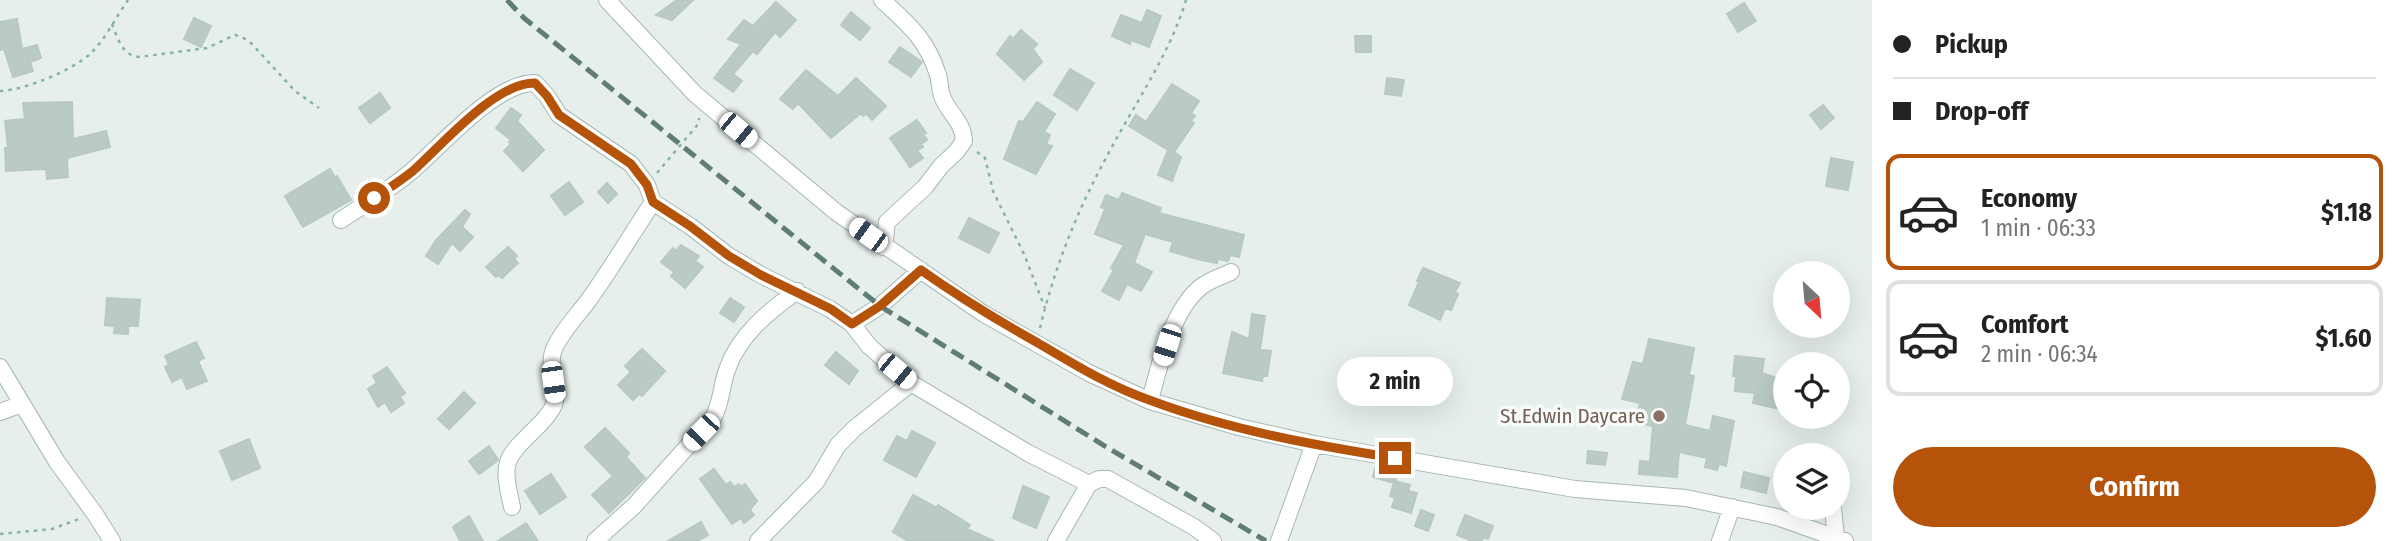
<!DOCTYPE html>
<meta charset="utf-8">
<style>
:root{--surface:#fff;--page:#f2f2f2;--text:#222;--muted:#767676;--line:#e0e0e0;--accent:#b45309}
body{margin:0;font-family:"Fira Sans Condensed",sans-serif;background:var(--page);color:var(--text);height:100vh;display:flex;flex-direction:column;font-size:26px;white-space:nowrap}
*{box-sizing:border-box;margin:0}
p{font-size:23px;color:var(--muted)}
.icon{flex:none;width:38px;height:38px;fill:none;stroke:currentColor;stroke-width:2;stroke-linecap:round;stroke-linejoin:round}
.map{position:relative;flex:1;overflow:hidden}
.details{display:flex;flex-direction:column;background:var(--surface);width:525px}
.details>*{flex:none}
.banner{display:grid;align-content:center;height:154px;padding:0 21px;background:var(--surface)}
.needle{width:46px;rotate:154deg}
.fabs{position:absolute;left:1773px;top:261px;display:grid;gap:14px}
.fabs a{display:grid;place-items:center;width:77px;height:77px;border-radius:50%;background:var(--surface);box-shadow:0 7px 28px #0002;font-size:35px}
.end{position:absolute;width:32px;height:32px;margin:-16px;border:9px solid #b45309;background:#fff;box-shadow:0 0 0 4px #fff}
.from{border-radius:50%}
.bubble{position:absolute;height:49px;border-radius:24px;background:var(--surface);box-shadow:0 7px 28px #0002;font-size:23px;font-weight:700;line-height:49px;text-align:center}
.car{position:absolute;width:21px;height:42px;margin:-21px -10px;border-radius:9px;box-shadow:0 0 5px 2px #0007;background:linear-gradient(#fff 24%,#345 0 40%,#fff 0 76%,#345 0 86%,#fff 0)}
.banner b{display:flex;align-items:center;gap:24px;height:66px;font-size:26px}
.banner b+b{border-top:2px solid var(--line)}
.banner i{width:18px;height:18px;background:var(--text)}
ul{padding:0;list-style:none}
li{display:flex;align-items:center;gap:21px;height:116px;margin:0 14px 10px;padding:0 7px;border:4px solid var(--line);border-radius:14px}
li div{flex:1}
li b{display:block;font-size:26px}
li em{font-style:normal;font-weight:700}
li.on{border-color:var(--accent)}
li>.icon{width:63px;height:63px;stroke-width:1.5}
.cta{display:flex;gap:14px;margin-top:auto;padding:14px 21px}
.cta a{flex:1;height:80px;border-radius:42px;background:var(--accent);color:#fff;font-size:28px;font-weight:700;line-height:80px;text-align:center}
main{display:flex;flex:1;min-height:0}
.map>svg:first-child{display:block}
.building{fill:#bbcac4;stroke:#b8c9c2;stroke-width:2}
.lines{fill:none;stroke-linecap:round;stroke-linejoin:round}
.minor-casing{stroke:#a8b8b2;stroke-width:18}
.path{stroke:#86b3a5;stroke-width:2.5;stroke-dasharray:3.5 5;stroke-linecap:butt}
.minor{stroke:#fff;stroke-width:16}
.rail{stroke:#5f7d75;stroke-width:5;stroke-dasharray:14 7;stroke-linecap:butt}
.route{stroke:#b45309;stroke-width:9}
.education-dot{fill:#8d6e63;stroke:#f7fbf9;stroke-width:2.5}
.labels{text-anchor:middle;stroke-width:7;stroke-linejoin:round;paint-order:stroke}
.education-label{font-size:21px;fill:#785e54;stroke:#f7fbf9;text-anchor:end}
</style>
<main>
<div class="map">
<svg width="1872" height="541" viewBox="0 0 1872 541">
<rect width="100%" height="100%" fill="#e6efeb"/>
<path class="building" d="M677,0H693L672,20L656,15Z
M776,2L796,20L780,37L775,32L757,54L753,51L733,74L742,81L733,92L714,78L741,44L728,39L744,20L753,26Z
M1744,3L1756,21L1738,32L1727,14Z
M1147,10L1161,16L1149,47L1131,40L1130,44L1112,36L1121,15L1142,23Z
M851,12L870,28L860,40L841,25Z
M194,18L211,26L201,47L184,39Z
M17,19L22,49L37,45L41,58L30,62L33,71L13,77L4,49L0,50V22Z
M1021,30L1037,44L1033,49L1042,62L1024,80L997,54L1010,36L1013,39Z
M1355,36H1371V52H1356Z
M900,47L922,62L911,77L889,62Z
M1070,69L1094,83L1077,110L1054,95Z
M806,70L838,96L856,78L886,106L872,120L866,113L863,116L861,113L831,138L798,103L793,109L780,99Z
M1387,78L1404,80L1401,96L1385,94Z
M1172,84L1199,101L1191,113L1195,116L1191,121L1194,123L1174,152L1181,157L1172,181L1158,175L1168,150L1129,126L1136,115L1146,122Z
M380,93L390,108L370,123L359,108Z
M72,102L73,139L106,131L110,147L67,158L68,177L47,179L46,169L6,171L5,148H8L5,121L25,119L23,103Z
M1037,102L1055,114L1044,132L1050,135L1046,144L1052,146L1036,174L1004,159L1019,121L1023,122Z
M1823,105L1834,118L1821,129L1810,115Z
M511,108L521,115L517,121L544,150L523,171L504,151L511,144L509,142L511,140L496,128Z
M917,120L926,133L923,134L927,140L921,144L923,147L917,150L923,158L910,167L890,138Z
M1831,158L1853,162L1848,190L1826,186Z
M330,169L335,178L337,176L351,200L303,227L285,196Z
M569,182L583,202L565,215L551,196Z
M607,183L617,194L608,203L598,192Z
M1122,193L1161,208L1159,213L1244,235L1239,257L1230,255L1228,261L1218,259L1217,263L1197,259L1170,251L1173,242L1145,234L1134,263L1152,272L1141,291L1127,284L1119,300L1102,291L1114,270L1111,268L1124,245L1095,234L1105,209L1101,207L1106,195L1119,200Z
M465,210L470,214L462,227L473,237L460,251L452,243L438,264L426,256L436,240Z
M969,218L999,233L989,253L959,238Z
M681,245L699,256L695,261L703,267L685,288L671,276L674,272L661,262L673,248L676,251Z
M508,247L517,256L514,258L518,263L502,278L499,275L496,277L486,267Z
M1423,268L1460,283L1455,292L1458,294L1451,310L1445,308L1440,320L1409,305L1419,282L1417,281Z
M107,298L140,300L138,326H128V334L114,333L115,326L105,325Z
M730,298L744,307L734,322L720,313Z
M1252,314L1265,316L1260,350L1271,351L1267,376H1263L1262,381L1223,373L1232,332L1249,339Z
M1649,339L1694,348L1689,375L1694,376L1685,425L1710,431L1713,416L1734,421L1726,466L1719,464L1717,470L1705,467L1707,458L1679,452L1677,477L1639,474L1640,461L1650,462L1653,426L1642,424L1643,419L1637,418L1640,403L1622,399L1633,362L1643,364Z
M196,342L204,358L198,361L207,381L187,389L182,377L172,382L165,367L169,365L165,356Z
M642,349L665,371L642,396L639,394L633,400L618,385L631,372L625,366Z
M836,352L858,371L849,384L825,365Z
M1735,356L1764,359L1762,373L1785,381V410L1753,403L1755,393L1735,391L1736,376H1733Z
M387,367L405,393L400,397L404,403L391,412L385,402L378,407L368,389L377,383L373,376Z
M464,392L475,403L449,429L438,419Z
M605,428L629,453L626,457L645,478L609,513L592,495L613,476L585,447Z
M912,431L935,443L916,477L884,460L897,436L907,441Z
M249,439L260,468L232,480L220,451Z
M489,446L498,460L479,474L469,461Z
M1588,451L1607,453L1605,465L1587,463Z
M1376,465L1398,472L1395,481L1410,485L1408,491L1417,493L1411,513L1392,507L1395,498L1390,496L1394,483L1373,477Z
M714,469L726,485L730,482L734,487L739,484L741,487L745,484L757,501L750,510L754,515L744,523L741,518L732,524L700,479Z
M1744,472L1769,478L1766,493L1741,487Z
M551,474L566,497L540,514L525,491Z
M1023,486L1049,497L1036,528L1013,518Z
M913,495L937,508L938,505L970,525L967,529L994,541H908L893,532Z
M1421,510L1434,515L1428,531L1415,526Z
M1465,515L1493,526L1488,539L1483,537L1482,541H1472L1457,535Z
M469,516L483,541H460L453,527Z
M701,522L708,535L697,541H668Z
M526,523L538,541H498Z"/>
<g class="lines">
<defs>
<path id="minor" d="M607,0L695,94L836,212L984,314L1089,373L1150,401L1239,427L1314,444L1575,489L1686,498L1777,517L1845,541
M882,0C908,24 927,39 938,75C940,82 940,90 942,96C948,113 963,121 964,141L957,151L941,166L925,187L887,222L884,247
M341,220C365,204 391,189 413,170C441,146 496,82 535,83L547,96L559,115L631,164L647,185L653,202L690,226L729,256L761,275L830,309L852,324L869,346L911,383L1028,453L1089,484
M852,324L880,306L921,270
M0,367L57,462L95,514L112,541
M1150,401C1159,366 1172,309 1202,286C1210,280 1222,276 1231,272
M0,412L22,404
M512,507C502,462 503,460 536,428C542,422 549,415 553,407C561,389 546,368 554,349C562,331 576,317 588,301C611,269 631,235 653,202
M1833,508L1836,538
M595,541L634,506L713,418C722,402 721,386 727,370C738,336 769,311 797,291
M758,541L816,482L838,445L855,428L911,383
M1056,541L1089,484L1099,479H1108L1194,527L1213,541
M1279,541L1314,444
M1720,541L1732,507"/>
</defs>
<use href="#minor" class="minor-casing"/>
<path class="path" d="M112,24C118,39 122,55 139,57L207,48L235,35L242,37L251,43L295,91L319,108
M0,91C25,90 71,71 90,54C105,40 116,17 128,0
M977,152L985,158L993,191L1024,254L1045,308
M657,173L699,123V118
M1040,328C1054,269 1077,211 1106,158C1133,106 1169,56 1186,0
M0,534L52,529L79,519"/>
<use href="#minor" class="minor"/>
<path class="rail" d="M507,0L524,18L880,306L1108,448L1266,541"/>
</g>
<g class="lines">
<path class="route" d="M374,198C388,189 402,180 414,170C442,145 496,82 535,83L547,96L559,115L631,164L647,185L653,202L690,226L729,256L761,275L831,309L852,324L880,306L921,270C959,297 997,320 1038,343C1075,365 1111,387 1152,401C1230,430 1313,445 1395,458"/>
</g>
<circle class="education-dot" cx="1659" cy="416" r="7"/>
<g class="labels">
<g class="education-label">
<text x="1645" y="423">St.Edwin Daycare</text>
</g>
</g>
</svg>
<div class="fabs">
<a><svg class="needle" viewBox="-14 -14 28 28"><path d="M0-13l5 13h-10z" fill="#e53935"/><path d="M0 13l5-13h-10z" fill="#767676"/></svg></a>
<a><svg class="icon" aria-label="locate" viewBox="0 0 24 24"><circle cx="12" cy="12" r="6"/><path d="M12 2v4M12 18v4M2 12h4M18 12h4"/></svg></a>
<a><svg class="icon" aria-label="layers" viewBox="0 0 24 24"><path d="M12 4l9 5-9 5-9-5zM3 14l9 5 9-5"/></svg></a>
</div>
<i class="end from" style="left:374px;top:198px"></i>
<i class="end" style="left:1395px;top:458px"></i>
<div class="bubble" style="left:1337px;top:357px;width:116px">2 min</div>
<i class="car" style="left:738px;top:130px;rotate:130deg"></i>
<i class="car" style="left:868px;top:235px;rotate:306deg"></i>
<i class="car" style="left:1167px;top:345px;rotate:198deg"></i>
<i class="car" style="left:897px;top:371px;rotate:130deg"></i>
<i class="car" style="left:553px;top:382px;rotate:172deg"></i>
<i class="car" style="left:701px;top:432px;rotate:224deg"></i>
</div>
<section class="details">
<div class="banner">
<b><i class="from"></i>Pickup</b>
<b><i></i>Drop-off</b>
</div>
<ul>
<li class="on"><svg class="icon" aria-label="car" viewBox="0 0 24 24"><path d="M5 17H2v-5l4-1 3-4h7l3 4 3 1v5h-3M9 17h6M6 11h13"/><circle cx="7" cy="17" r="2"/><circle cx="17" cy="17" r="2"/></svg><div><b>Economy</b><p>1 min · 06:33</p></div><em>$1.18</em></li>
<li><svg class="icon" aria-label="car" viewBox="0 0 24 24"><path d="M5 17H2v-5l4-1 3-4h7l3 4 3 1v5h-3M9 17h6M6 11h13"/><circle cx="7" cy="17" r="2"/><circle cx="17" cy="17" r="2"/></svg><div><b>Comfort</b><p>2 min · 06:34</p></div><em>$1.60</em></li>
</ul>
<div class="cta"><a>Confirm</a></div>
</section>
</main>
